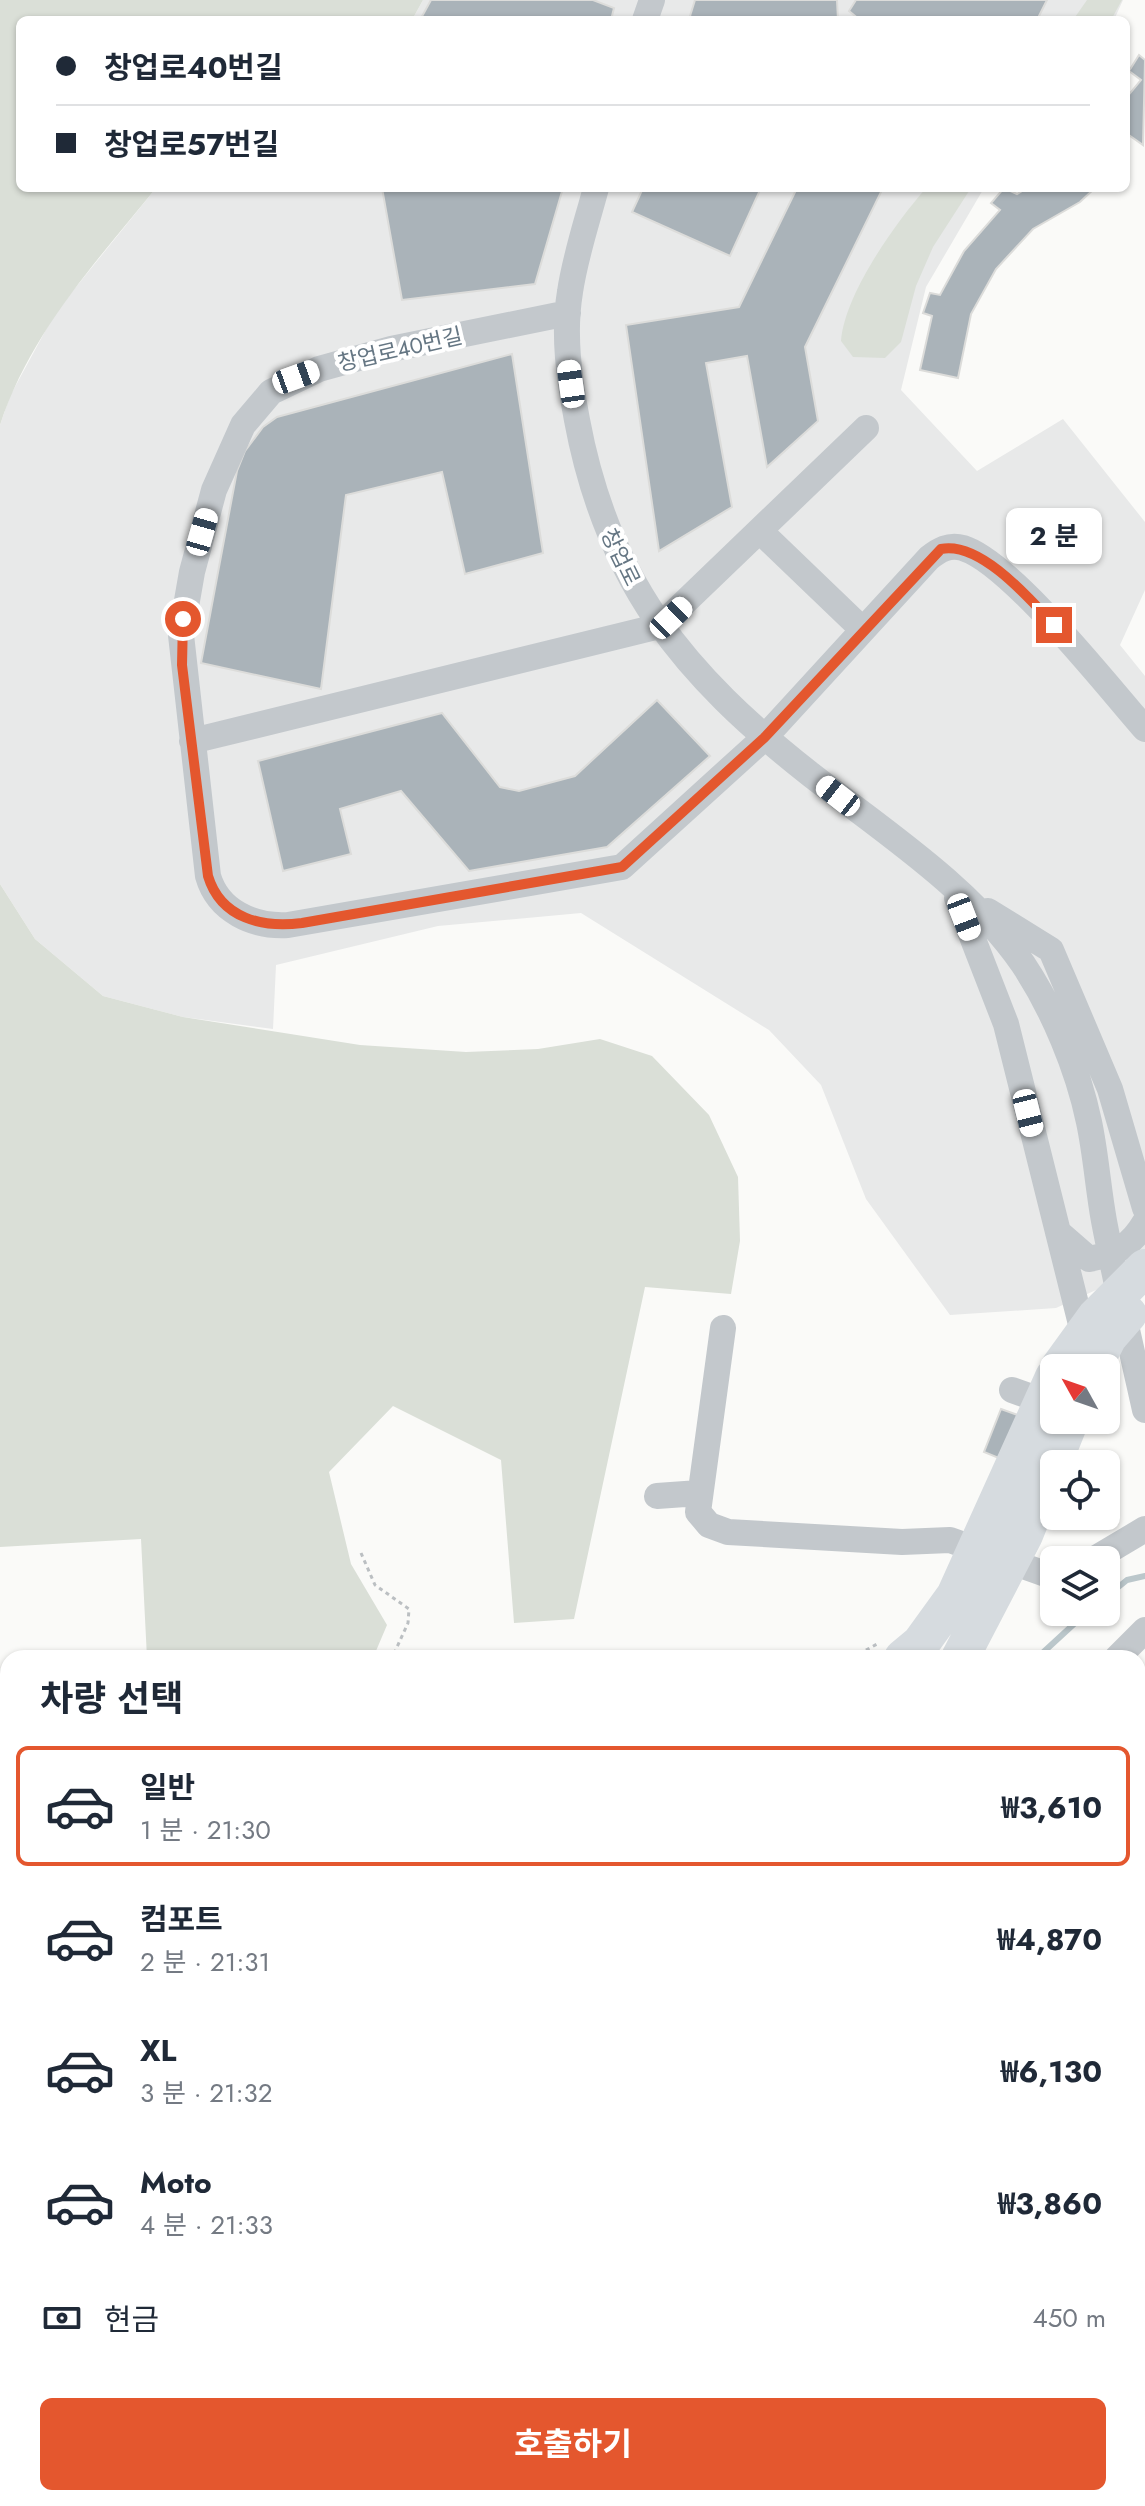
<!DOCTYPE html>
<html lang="ko">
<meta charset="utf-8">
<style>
:root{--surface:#fff;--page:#f6f6f7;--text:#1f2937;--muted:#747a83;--line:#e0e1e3;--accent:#e4572e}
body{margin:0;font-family:Jost,"Noto Sans KR",sans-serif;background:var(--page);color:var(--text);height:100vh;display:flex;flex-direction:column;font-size:30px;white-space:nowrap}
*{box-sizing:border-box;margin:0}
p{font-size:26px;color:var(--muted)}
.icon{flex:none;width:44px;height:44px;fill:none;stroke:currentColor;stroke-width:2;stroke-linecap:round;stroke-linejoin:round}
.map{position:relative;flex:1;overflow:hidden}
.panel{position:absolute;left:0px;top:1650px;width:1146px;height:856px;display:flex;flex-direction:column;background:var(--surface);border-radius:24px 24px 0 0;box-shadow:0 2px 6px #0004}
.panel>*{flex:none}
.top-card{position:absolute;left:16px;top:16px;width:1114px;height:176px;border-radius:12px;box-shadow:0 2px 6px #0004;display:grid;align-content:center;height:176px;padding:0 40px;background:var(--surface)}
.needle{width:52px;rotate:310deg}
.controls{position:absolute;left:1040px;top:1354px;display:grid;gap:16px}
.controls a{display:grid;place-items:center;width:80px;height:80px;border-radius:12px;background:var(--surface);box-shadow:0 2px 6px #0004;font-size:40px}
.end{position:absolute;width:36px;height:36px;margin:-18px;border:10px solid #e4572e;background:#fff;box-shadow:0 0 0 4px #fff}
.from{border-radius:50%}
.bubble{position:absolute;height:56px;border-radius:12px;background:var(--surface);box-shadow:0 2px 6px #0004;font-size:26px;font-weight:700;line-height:56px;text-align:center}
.car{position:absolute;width:24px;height:48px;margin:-24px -12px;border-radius:10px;box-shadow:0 0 6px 2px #0007;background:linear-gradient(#fff 24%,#345 0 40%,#fff 0 76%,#345 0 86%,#fff 0)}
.top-card b{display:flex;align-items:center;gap:28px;height:76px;font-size:30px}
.top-card b+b{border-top:2px solid var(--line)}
.top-card i{width:20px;height:20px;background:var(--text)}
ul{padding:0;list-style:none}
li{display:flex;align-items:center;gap:24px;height:120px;margin:0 16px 12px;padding:0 24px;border:4px solid transparent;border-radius:12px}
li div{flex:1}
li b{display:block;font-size:30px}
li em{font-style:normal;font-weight:700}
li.on{border-color:var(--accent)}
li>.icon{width:72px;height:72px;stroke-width:1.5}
h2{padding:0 40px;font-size:36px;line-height:96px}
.pay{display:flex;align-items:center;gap:20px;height:88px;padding:0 40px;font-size:30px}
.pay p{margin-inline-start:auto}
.primary-button{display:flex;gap:16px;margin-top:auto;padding:16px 40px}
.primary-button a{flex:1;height:92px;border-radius:12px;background:var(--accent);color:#fff;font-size:32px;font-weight:700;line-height:92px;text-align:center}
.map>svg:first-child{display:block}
.built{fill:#e8e9e9}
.green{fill:#dadfd7}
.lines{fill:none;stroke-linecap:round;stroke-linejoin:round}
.stream{stroke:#bbc7cb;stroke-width:6}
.building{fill:#aab3b9;stroke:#dcdcda;stroke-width:2}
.path{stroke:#bbbfc2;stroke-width:3;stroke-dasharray:4 4;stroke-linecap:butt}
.minor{stroke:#c3c8cc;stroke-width:26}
.highway{stroke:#d6dbdf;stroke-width:38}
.route{stroke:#e4572e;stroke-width:10}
.labels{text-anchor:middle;stroke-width:8;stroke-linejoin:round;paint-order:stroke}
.street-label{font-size:22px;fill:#657683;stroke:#fff}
</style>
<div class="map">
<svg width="1145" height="2506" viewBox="0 0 1145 2506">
<rect width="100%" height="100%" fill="#fafaf8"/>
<path class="built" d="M423,0H1123L1114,20H412Z
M156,188H984L926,287L901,390L977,471L1063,419L1145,522V590L1120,645L1145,676V1268L1056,1308L950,1315L866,1199L821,1085L769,1030L581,913L438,926L276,965L273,1029L183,1017L103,996L35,939L0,884V425L10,396L55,313Z"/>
<path class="green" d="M0,0H423L412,20H20V188H156C96,262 30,333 0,425Z
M1087,0H1122L1111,20H1073Z
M926,188H971L933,247L916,286L901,342L885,358L853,357L841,341C845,293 895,224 926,188Z
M0,884L35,939L103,996L183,1017L360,1045L466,1052L538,1049L600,1039L652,1056L709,1115L738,1177L740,1241L731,1294L645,1287L574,1619L514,1623L501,1460L393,1406L329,1472L351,1564L387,1625L373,1658H147L141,1539L0,1547Z"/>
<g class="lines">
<path class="stream" d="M1106,1597L1127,1580L1145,1576
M1037,1658L1087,1612
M0,2419L8,2415"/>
</g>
<path class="building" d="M431,0H593L614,8L611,20H420Z
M695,0H837L838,20H696L690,16Z
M856,0H1047L1037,20H860L849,11Z
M1139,55L1145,60L1143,145L1126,133V98L1141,80L1129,71Z
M382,188H563L535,284L402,300Z
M643,188H761L730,256L632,212Z
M797,188H883L805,347L818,421L767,467L747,356L706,363L732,507L659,551L626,325L739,307Z
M1004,188L1017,194L1027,188H1095L1080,202L1033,229L996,269L971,314L958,378L920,370L932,316L923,313L930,293L940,295L964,251L1000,210L991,203Z
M512,354L543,553L465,574L442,472L346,495L321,689L201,663L237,471L245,451L263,427L277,417Z
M657,700L710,756L607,847L469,871L401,791L340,809L351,854L283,871L258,761L442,713L500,787L519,791L575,776Z
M1001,1409L1023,1417L1006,1461L984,1452Z
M1138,2158L1145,2162V2506H1037L1038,2498H1138Z"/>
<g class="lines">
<path class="path" d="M361,1553L375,1585L409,1609L408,1623L392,1658
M852,1658L877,1644"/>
<path class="minor" d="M645,20L652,0
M596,188C587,222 575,257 570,292C563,334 569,378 577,420C607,582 684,675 810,774C883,831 970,887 1023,964C1053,1009 1078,1069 1089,1122C1096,1155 1098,1188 1104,1221C1116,1284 1131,1347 1145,1410
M568,313L391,349L319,369L271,392L243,425L214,490L192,572L181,635L208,876C218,911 253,927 288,925L622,867L764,738L929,558C939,550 949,544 963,548C1011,563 1108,687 1145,729
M761,532L863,630
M192,741L660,626L866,428
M957,898L1006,1024L1083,1332
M988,911L1051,950L1110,1089L1145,1208
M1058,1232L1089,1259C1116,1254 1131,1246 1145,1222
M723,1328L698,1512L709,1525L728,1532L902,1542L950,1540L1054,1577
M1012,1390L1043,1401
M657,1496L699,1493
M1093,1560L1145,1529
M1117,1658L1145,1630
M0,2138L8,2142
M593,2498L595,2506
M791,2498L794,2506
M1017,2506L1018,2498"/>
<path class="highway" d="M1059,1368L1096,1317L1145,1268
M1092,1368L1108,1337L1128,1314
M903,1658L921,1643L955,1596L1054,1377
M960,1658L1024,1535L1070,1420
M0,1748H8
M1138,1774H1145
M0,1819L8,1820
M1138,1840L1145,1841"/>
</g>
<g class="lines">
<path class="route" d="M183,619L182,665L208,876C221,919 263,928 302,923L622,867L764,738L941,549C980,541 1029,598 1054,625"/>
</g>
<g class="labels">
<g class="street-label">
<text transform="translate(400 349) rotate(-13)" y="8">창업로40번길</text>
<text transform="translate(621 557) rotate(64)" y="8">창업로</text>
</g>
</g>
</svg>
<div class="controls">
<a><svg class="needle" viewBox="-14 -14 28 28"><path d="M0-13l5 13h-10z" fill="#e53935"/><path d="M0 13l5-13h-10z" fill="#747a83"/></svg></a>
<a><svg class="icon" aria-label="locate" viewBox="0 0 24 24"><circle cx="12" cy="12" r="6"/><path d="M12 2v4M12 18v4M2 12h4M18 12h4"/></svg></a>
<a><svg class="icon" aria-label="layers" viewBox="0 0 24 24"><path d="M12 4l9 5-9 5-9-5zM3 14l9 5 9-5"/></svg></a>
</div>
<i class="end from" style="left:183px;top:619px"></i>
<i class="end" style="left:1054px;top:625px"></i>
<div class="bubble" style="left:1006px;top:508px;width:96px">2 분</div>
<i class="car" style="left:296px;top:377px;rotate:70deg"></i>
<i class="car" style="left:571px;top:384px;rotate:352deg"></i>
<i class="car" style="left:202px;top:532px;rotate:16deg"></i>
<i class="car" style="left:671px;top:618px;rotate:46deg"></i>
<i class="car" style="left:838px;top:796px;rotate:308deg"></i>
<i class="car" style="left:964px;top:917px;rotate:159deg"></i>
<i class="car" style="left:1028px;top:1113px;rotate:166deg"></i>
<div class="top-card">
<b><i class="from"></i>창업로40번길</b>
<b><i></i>창업로57번길</b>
</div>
<section class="panel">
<h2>차량 선택</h2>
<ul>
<li class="on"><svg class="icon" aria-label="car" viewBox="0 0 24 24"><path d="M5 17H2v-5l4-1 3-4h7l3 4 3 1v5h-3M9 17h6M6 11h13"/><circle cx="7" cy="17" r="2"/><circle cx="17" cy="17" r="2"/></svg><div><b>일반</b><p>1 분 · 21:30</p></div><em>₩3,610</em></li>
<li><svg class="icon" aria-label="car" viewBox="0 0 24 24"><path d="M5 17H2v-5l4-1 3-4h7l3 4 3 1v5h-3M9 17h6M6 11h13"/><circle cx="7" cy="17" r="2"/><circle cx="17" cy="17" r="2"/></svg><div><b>컴포트</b><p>2 분 · 21:31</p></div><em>₩4,870</em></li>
<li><svg class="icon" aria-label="car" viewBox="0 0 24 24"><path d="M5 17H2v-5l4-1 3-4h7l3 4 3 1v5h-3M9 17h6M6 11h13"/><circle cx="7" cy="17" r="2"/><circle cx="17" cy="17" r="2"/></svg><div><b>XL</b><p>3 분 · 21:32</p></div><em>₩6,130</em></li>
<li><svg class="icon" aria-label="car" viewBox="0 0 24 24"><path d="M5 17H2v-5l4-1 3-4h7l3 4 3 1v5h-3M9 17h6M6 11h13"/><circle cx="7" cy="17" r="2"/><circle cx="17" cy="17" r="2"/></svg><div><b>Moto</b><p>4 분 · 21:33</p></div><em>₩3,860</em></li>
</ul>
<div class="pay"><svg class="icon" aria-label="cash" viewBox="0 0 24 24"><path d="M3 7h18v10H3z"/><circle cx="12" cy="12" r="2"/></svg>현금<p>450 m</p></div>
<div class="primary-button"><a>호출하기</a></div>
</section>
</div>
